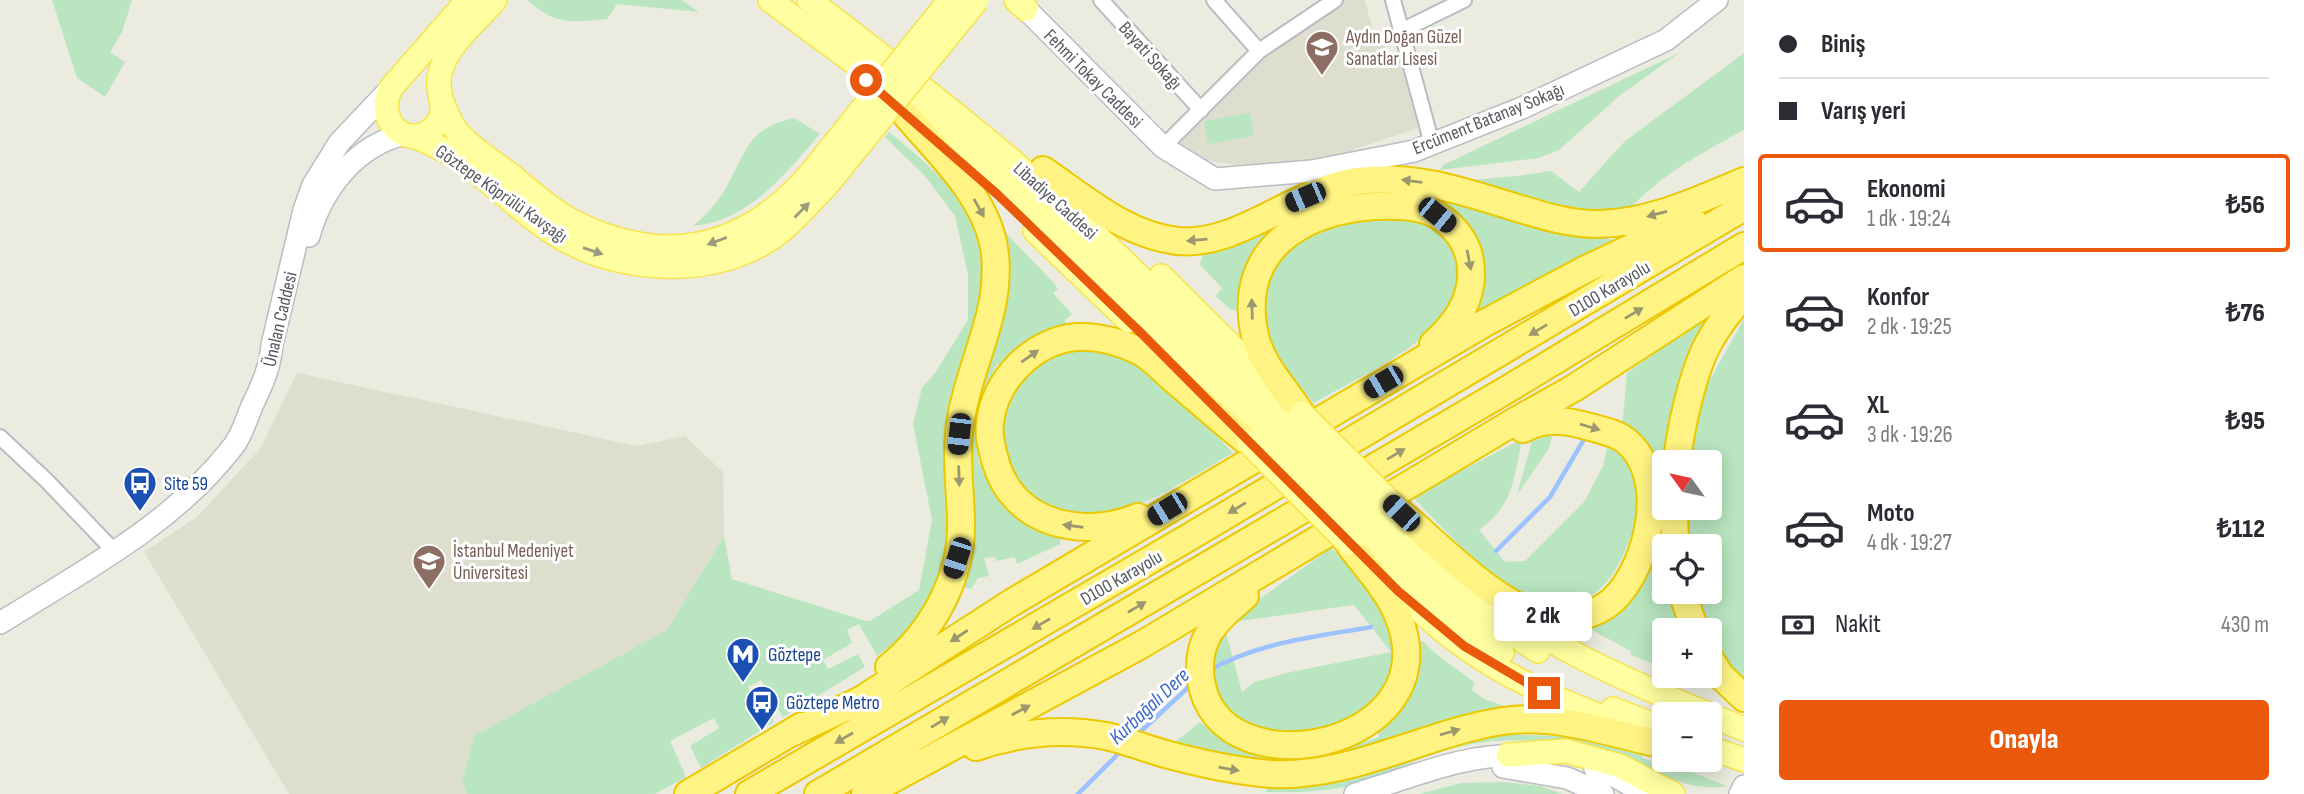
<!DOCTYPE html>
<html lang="tr">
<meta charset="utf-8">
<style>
:root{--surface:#fff;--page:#f7f7f7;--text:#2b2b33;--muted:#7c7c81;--line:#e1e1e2;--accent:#ea580c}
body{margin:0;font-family:"Sofia Sans Condensed",sans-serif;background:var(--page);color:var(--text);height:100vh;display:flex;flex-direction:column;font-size:26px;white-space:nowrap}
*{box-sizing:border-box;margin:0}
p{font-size:23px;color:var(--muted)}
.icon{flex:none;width:38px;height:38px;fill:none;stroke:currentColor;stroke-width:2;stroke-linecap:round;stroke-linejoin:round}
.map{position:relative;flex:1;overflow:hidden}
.details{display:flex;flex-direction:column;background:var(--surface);width:560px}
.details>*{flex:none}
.banner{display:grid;align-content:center;height:154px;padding:0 35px;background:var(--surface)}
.needle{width:46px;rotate:303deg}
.fabs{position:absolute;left:1652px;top:450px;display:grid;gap:14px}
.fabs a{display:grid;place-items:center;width:70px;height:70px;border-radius:7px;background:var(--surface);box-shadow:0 4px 18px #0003;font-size:35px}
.end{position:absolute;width:32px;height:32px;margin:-16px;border:9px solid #ea580c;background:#fff;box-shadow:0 0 0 4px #fff}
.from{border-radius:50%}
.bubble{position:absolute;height:49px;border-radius:7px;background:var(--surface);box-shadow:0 4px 18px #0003;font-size:23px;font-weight:800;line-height:49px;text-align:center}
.car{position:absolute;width:21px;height:42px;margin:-21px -10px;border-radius:9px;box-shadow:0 0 5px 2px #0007;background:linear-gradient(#222 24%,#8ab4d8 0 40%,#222 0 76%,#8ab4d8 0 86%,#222 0)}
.banner b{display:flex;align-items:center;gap:24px;height:66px;font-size:26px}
.banner b+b{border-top:2px solid var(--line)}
.banner i{width:18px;height:18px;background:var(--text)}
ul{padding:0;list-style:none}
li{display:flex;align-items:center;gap:21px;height:98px;margin:0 14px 10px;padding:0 21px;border:4px solid transparent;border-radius:7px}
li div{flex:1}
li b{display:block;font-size:26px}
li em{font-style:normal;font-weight:800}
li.on{border-color:var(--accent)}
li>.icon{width:63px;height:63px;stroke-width:1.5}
.pay{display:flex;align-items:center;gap:18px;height:77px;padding:0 35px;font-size:26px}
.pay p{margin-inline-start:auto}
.primary-button{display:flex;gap:14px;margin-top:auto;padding:14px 35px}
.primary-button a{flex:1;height:80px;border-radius:7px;background:var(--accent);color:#fff;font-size:28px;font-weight:800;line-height:80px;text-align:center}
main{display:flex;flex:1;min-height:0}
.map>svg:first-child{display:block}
.education{fill:#dedecf}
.green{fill:#b9e6c0}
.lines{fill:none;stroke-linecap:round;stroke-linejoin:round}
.stream{stroke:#9cc3ff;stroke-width:4.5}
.street-casing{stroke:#babbc2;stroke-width:18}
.secondary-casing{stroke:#babcc4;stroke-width:24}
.primary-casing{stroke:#f7e44c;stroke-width:26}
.highway-casing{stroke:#ebc800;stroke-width:30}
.street{stroke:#fff;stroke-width:14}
.secondary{stroke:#fff;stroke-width:21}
.primary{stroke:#ffffa1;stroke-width:23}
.highway{stroke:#fff483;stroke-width:26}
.primary-bridge-casing{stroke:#f7e44c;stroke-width:26;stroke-linecap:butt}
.primary-bridge{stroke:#ffffa1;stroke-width:23}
.oneway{fill:#9b986f}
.oneway2{fill:#9b9c7b}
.route{stroke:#ea580c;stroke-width:9}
.labels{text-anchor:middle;stroke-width:6;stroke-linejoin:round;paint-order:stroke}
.education-label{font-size:19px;fill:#785e54;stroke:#fff;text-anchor:start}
.street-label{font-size:19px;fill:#585a61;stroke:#fff}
.transit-label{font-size:19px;fill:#164399;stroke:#fff;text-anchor:start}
.water-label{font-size:21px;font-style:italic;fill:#3a67c7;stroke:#fff}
</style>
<main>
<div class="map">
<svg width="1744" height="794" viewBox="0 0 1744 794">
<rect width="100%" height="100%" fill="#ecebdf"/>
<path class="education" d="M1341,0H1365L1372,28L1391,56L1399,55L1418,128L1320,161L1237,165L1200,159L1175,145L1262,52Z
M297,373L637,446L685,436L723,472L724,536L668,630L474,736L462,781L467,794H289L144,552L198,516L260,449Z"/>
<path class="green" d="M52,0H132L122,32L110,52L125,62L105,97L77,78Z
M527,0H682L699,12L617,4L607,19C569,22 558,26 527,0Z
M1679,53L1619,96L1559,150L1538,158L1440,170L1443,165Z
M1744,53V130C1701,153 1653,179 1622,218L1588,220L1448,182L1517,176L1551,171L1579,192L1625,141Z
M1250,113L1254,136L1208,144L1204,121Z
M794,118L820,134C785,174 750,220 693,226C707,214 719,201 728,184C748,148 748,129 794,118Z
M889,132C918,155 954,186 972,219C984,241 985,271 986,295L950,545L935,588L924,612L909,631L877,656L859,624L847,630L852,643L823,660L828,669L858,654L865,667L783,717L761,680L748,687L751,692L757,689L774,722L701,768L690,746L719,728L714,718L670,741L686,777L655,794H467L462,781L474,736L667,630L724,536L732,579L866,621H870L919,590L932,520L913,424L922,388L935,373L968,320V275L955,216L925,176L885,137Z
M1398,187L1518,220L1614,240L1471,321L1456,218L1300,216L1243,311L1231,310L1216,296L1222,288L1199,264L1202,259V249L1314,200Z
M1404,217C1427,224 1461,237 1459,267C1458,277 1459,290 1456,299C1440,340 1352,381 1314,403C1300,387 1281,368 1272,348C1254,305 1262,266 1301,240C1307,236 1313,231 1319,228C1347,219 1375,218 1404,217Z
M1001,228L1053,282L1058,289L1053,293L1072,314L1065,320L1068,331L1006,366L997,364C977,404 973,419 979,463L987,467L1041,530L1061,537L1060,544L1017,564L1015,557L996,561L995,557L984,558L989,576L978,578L971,589L958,585L971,418L988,363L999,338L1003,313Z
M1708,315L1690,362L1664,462V592H1674L1684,630H1664V668L1631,655V651L1588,628L1580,631L1568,625L1624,598L1631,602L1651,565L1660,519L1662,479L1651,452L1622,428L1627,373Z
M1744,319V682C1730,667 1710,652 1710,630H1705L1691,592H1710V546H1685L1684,508H1710V462H1689L1694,422L1708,383Z
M1078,349C1142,348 1192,410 1233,453C1198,473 1163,496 1125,510C1117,513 1107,518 1099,518C1091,519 1081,516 1073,514C1005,503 981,425 1026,375C1039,360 1059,354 1078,349Z
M1553,434L1548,450L1517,495L1532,441Z
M1522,439C1514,478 1514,505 1479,530L1505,562L1525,561L1584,502L1603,466L1607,448L1630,455L1642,482L1637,536L1631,535C1582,681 1470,558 1412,496Z
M1331,548L1347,564L1380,607L1384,606L1397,657L1384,691L1349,719L1324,728L1289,732L1287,739L1229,717L1209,669L1224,625L1242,692L1255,682L1286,673L1391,652L1354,605L1226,623Z
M1423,641L1435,653L1474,682L1472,690L1484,699L1527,714L1359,749L1310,764L1268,766L1173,744L1200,722C1264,778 1306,762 1379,737L1378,731C1411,705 1422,684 1415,643Z
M1507,734L1568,737L1642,755V758L1682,771L1684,769L1727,786C1692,794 1644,767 1609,756C1588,750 1563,745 1541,742C1501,737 1464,743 1426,757C1402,765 1380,778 1356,784C1326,792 1296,793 1266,792L1269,785L1469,739Z
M1503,782L1541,786L1562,794H1419L1461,783Z"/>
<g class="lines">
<path class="stream" d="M1496,551L1550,497L1583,441
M1208,671C1259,642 1314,637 1371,627
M1138,734L1193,683
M1078,794L1122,750"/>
<defs>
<path id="street" d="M1101,0L1201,110
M1214,0L1259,51
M1393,0L1432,144
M1401,31L1464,0
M1163,147L1259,51L1335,0
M0,437L47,481L115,552"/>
<path id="secondary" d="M1026,9L1163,147L1215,179L1312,171L1414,151L1522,108L1666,40L1717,0
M309,236C322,189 356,145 405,134
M0,623C81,572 171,526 231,449C241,438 246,420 252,406C262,385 270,368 272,345L304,210L313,185L339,143L391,88
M1503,767L1567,778L1603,794
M1595,769L1616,777L1646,794
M1355,794C1411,778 1466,752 1525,756
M1740,794L1744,786"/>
<path id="primary" d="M468,0L391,88C374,119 406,152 433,128C452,112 434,92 440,73C447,44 476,22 495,0
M770,0C855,64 942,125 1021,196C1106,271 1184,354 1263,435
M809,0C892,63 974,127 1053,196C1134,267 1208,346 1283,423
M1016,0L1026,9
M443,104C447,114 451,125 458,133C471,148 495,163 512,176C530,191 551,210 572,221C664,268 744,251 811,173
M413,136C472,157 499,196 549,230C607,270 696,279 758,246C785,233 805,207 826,186
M1035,231L1129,321
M1161,276L1271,385
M1384,523L1474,607L1538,651
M1365,534C1408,577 1451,618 1502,653
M1380,574C1406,599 1433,624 1462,645C1511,681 1568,704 1625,726
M1500,607C1516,621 1536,632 1555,643C1605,671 1656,693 1708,714
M1613,709L1664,729
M1710,715L1744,729
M1710,748L1744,760
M1508,755L1566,751L1620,766L1673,794"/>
<path id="highway" d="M1043,170C1084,198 1127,236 1178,241C1238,247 1296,189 1358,181C1413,174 1462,191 1514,207C1541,215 1568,224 1597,224C1648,224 1698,200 1744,181
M1301,413C1285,389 1261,364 1255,336C1236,251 1300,211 1375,206C1395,205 1420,205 1437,215C1458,228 1471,248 1471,272C1472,302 1455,325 1433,344
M1677,462C1680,430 1693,372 1708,344C1718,325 1730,310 1744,295
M1674,508L1675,546
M1401,513C1438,545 1495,604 1542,616C1565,622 1596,616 1613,600C1649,566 1670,475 1625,440C1616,433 1601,430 1590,427C1566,420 1546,417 1523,429
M1138,517C1082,540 1012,524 995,460C992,449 988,435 990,423C994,380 1034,340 1077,337C1098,336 1120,342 1139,351C1151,357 1162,369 1172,378C1198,400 1223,422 1249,443
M1682,592L1695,630
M1245,596C1216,621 1195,638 1201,680C1217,794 1450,749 1399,618C1389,591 1365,566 1348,543
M1710,659L1720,675L1744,698
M889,667C933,631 963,577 961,519C960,485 955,452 961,418C971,358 1006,305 993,242C982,193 938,153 907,116
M787,735L861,700L1011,603L1483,324L1586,269L1692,219
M976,747C1019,732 1062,728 1106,736C1125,740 1144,748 1162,753C1198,763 1234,771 1271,774C1352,778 1424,733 1503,721C1556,713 1612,734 1664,745
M688,794L802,726
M749,794L1191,536L1744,207
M818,794L1513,386L1744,246
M865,794L1141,645L1517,420L1574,388L1744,278"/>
</defs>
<use href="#street" class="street-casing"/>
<use href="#secondary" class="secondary-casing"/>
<use href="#primary" class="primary-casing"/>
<use href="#highway" class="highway-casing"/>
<use href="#street" class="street"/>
<use href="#secondary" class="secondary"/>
<use href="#primary" class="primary"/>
<use href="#highway" class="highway"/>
<defs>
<path id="primary-bridge" d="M811,173L950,0
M826,186L977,0
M1301,413L1401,513
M1283,423L1384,523
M1263,435L1365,534
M1249,443L1348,543"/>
</defs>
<use href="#primary-bridge" class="primary-bridge-casing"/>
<use href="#primary-bridge" class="primary-bridge"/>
</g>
<defs><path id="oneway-solid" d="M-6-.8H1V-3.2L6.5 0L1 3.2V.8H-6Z" transform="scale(1.75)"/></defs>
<g class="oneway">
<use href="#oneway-solid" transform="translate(1412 181) rotate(-173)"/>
<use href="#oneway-solid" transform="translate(979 208) rotate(61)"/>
<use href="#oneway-solid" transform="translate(1657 214) rotate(165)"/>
<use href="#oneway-solid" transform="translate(1197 240) rotate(175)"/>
<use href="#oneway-solid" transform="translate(1469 260) rotate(79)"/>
<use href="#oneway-solid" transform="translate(1252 309) rotate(-92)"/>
<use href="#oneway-solid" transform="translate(1634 313) rotate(-31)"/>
<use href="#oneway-solid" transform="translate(1538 330) rotate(149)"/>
<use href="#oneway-solid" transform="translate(1030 356) rotate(-35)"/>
<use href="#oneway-solid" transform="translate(1590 427) rotate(16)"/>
<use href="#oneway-solid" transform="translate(1396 454) rotate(-31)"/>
<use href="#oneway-solid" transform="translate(959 476) rotate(88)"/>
<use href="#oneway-solid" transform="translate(1237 508) rotate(149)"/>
<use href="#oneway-solid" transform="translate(1073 526) rotate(-172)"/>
<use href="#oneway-solid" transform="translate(1137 607) rotate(-30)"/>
<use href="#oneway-solid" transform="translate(1041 624) rotate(150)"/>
<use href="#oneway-solid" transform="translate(959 636) rotate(147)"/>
<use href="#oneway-solid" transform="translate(1021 710) rotate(-28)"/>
<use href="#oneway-solid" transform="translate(940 722) rotate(-31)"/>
<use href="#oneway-solid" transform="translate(1450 732) rotate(-16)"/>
<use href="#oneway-solid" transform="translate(844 738) rotate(150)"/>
<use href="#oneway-solid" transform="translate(1229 769) rotate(10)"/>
</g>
<g class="oneway2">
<use href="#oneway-solid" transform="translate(802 210) rotate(-45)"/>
<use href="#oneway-solid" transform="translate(717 241) rotate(160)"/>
<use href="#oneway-solid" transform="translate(593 251) rotate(19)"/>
</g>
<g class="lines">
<path class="route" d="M866,80L997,194L1141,333L1398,591L1464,646L1544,693"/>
</g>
<defs>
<symbol id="school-pin" viewBox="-11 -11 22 30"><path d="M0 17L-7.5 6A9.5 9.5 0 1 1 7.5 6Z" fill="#8d6e63" stroke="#fff"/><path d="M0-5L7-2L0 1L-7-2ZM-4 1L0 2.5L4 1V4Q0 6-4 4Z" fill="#fff"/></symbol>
<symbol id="bus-pin" viewBox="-11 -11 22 30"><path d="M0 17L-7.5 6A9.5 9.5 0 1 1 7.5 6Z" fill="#1a4fb4" stroke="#fff"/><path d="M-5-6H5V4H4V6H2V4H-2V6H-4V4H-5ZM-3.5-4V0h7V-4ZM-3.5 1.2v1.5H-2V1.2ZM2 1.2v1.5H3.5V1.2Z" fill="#fff"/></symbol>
<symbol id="university-pin" viewBox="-11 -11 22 30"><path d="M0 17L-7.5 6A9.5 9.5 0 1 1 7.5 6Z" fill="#8d6e63" stroke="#fff"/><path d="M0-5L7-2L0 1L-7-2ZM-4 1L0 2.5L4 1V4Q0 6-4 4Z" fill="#fff"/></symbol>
<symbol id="metro-pin" viewBox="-11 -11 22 30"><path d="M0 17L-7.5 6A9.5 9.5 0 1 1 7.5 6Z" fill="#1a4fb4" stroke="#fff"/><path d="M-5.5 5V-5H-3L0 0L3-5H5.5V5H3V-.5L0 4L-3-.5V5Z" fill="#fff"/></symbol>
</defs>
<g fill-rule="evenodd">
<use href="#school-pin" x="1303" y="28" width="38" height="52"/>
<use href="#bus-pin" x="121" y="464" width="38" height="52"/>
<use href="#university-pin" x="410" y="542" width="38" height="52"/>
<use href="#metro-pin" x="724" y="635" width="38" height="52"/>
<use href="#bus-pin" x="743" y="683" width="38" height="52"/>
</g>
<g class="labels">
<g class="education-label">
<text x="1346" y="43">Aydın Doğan Güzel<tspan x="1346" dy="22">Sanatlar Lisesi</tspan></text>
<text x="453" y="557">İstanbul Medeniyet<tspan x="453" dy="22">Üniversitesi</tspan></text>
</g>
<g class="street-label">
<text transform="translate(1151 55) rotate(48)" y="7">Bayati Sokağı</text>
<text transform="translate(1094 78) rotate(45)" y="7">Fehmi Tokay Caddesi</text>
<text transform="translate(1488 118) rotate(-22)" y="7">Ercüment Batanay Sokağı</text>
<text transform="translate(502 193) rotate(35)" y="7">Göztepe Köprülü Kavşağı</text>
<text transform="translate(1056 200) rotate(42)" y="7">Libadiye Caddesi</text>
<text transform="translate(1609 288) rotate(-31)" y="7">D100 Karayolu</text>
<text transform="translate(279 319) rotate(-77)" y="7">Ünalan Caddesi</text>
<text transform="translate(1121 577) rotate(-30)" y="7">D100 Karayolu</text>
</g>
<g class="transit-label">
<text x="164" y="490">Site 59</text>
<text x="768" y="661">Göztepe</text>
<text x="786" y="709">Göztepe Metro</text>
</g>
<g class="water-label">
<text transform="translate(1149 706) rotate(-43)" y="7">Kurbağalı Dere</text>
</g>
</g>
</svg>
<div class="fabs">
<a><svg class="needle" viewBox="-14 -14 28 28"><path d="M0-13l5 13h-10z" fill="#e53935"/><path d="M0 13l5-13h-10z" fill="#7c7c81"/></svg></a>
<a><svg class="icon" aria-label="locate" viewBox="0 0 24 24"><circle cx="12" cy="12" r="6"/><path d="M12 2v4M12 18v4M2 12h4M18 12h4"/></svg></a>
<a>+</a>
<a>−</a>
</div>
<i class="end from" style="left:866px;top:80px"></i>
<i class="end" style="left:1544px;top:693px"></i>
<div class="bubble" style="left:1494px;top:592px;width:98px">2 dk</div>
<i class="car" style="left:1305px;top:197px;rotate:247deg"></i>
<i class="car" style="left:1437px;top:215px;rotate:129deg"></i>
<i class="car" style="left:1383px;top:382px;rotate:240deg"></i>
<i class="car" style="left:959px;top:434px;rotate:186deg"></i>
<i class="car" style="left:1167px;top:509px;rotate:239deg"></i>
<i class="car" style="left:1401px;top:513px;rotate:314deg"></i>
<i class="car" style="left:957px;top:558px;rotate:198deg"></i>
</div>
<section class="details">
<div class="banner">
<b><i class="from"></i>Biniş</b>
<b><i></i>Varış yeri</b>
</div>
<ul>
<li class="on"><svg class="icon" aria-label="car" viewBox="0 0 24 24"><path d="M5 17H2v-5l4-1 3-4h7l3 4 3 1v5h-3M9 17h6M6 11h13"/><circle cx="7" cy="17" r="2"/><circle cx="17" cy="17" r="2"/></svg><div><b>Ekonomi</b><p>1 dk · 19:24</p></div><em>₺56</em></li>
<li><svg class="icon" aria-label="car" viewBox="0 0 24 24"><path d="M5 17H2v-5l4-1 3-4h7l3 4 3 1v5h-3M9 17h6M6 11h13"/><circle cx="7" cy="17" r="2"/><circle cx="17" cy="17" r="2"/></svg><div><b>Konfor</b><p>2 dk · 19:25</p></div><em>₺76</em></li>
<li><svg class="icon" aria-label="car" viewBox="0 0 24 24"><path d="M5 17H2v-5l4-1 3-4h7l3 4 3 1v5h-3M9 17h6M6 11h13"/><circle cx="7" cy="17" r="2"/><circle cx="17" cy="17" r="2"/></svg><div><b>XL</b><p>3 dk · 19:26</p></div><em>₺95</em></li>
<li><svg class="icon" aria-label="car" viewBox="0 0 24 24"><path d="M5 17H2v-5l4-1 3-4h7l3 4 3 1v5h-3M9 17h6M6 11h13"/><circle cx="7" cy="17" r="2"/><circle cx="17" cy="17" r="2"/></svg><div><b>Moto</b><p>4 dk · 19:27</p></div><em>₺112</em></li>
</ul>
<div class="pay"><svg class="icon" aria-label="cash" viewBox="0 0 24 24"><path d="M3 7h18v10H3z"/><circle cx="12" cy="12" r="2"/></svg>Nakit<p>430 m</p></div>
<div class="primary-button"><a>Onayla</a></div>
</section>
</main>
